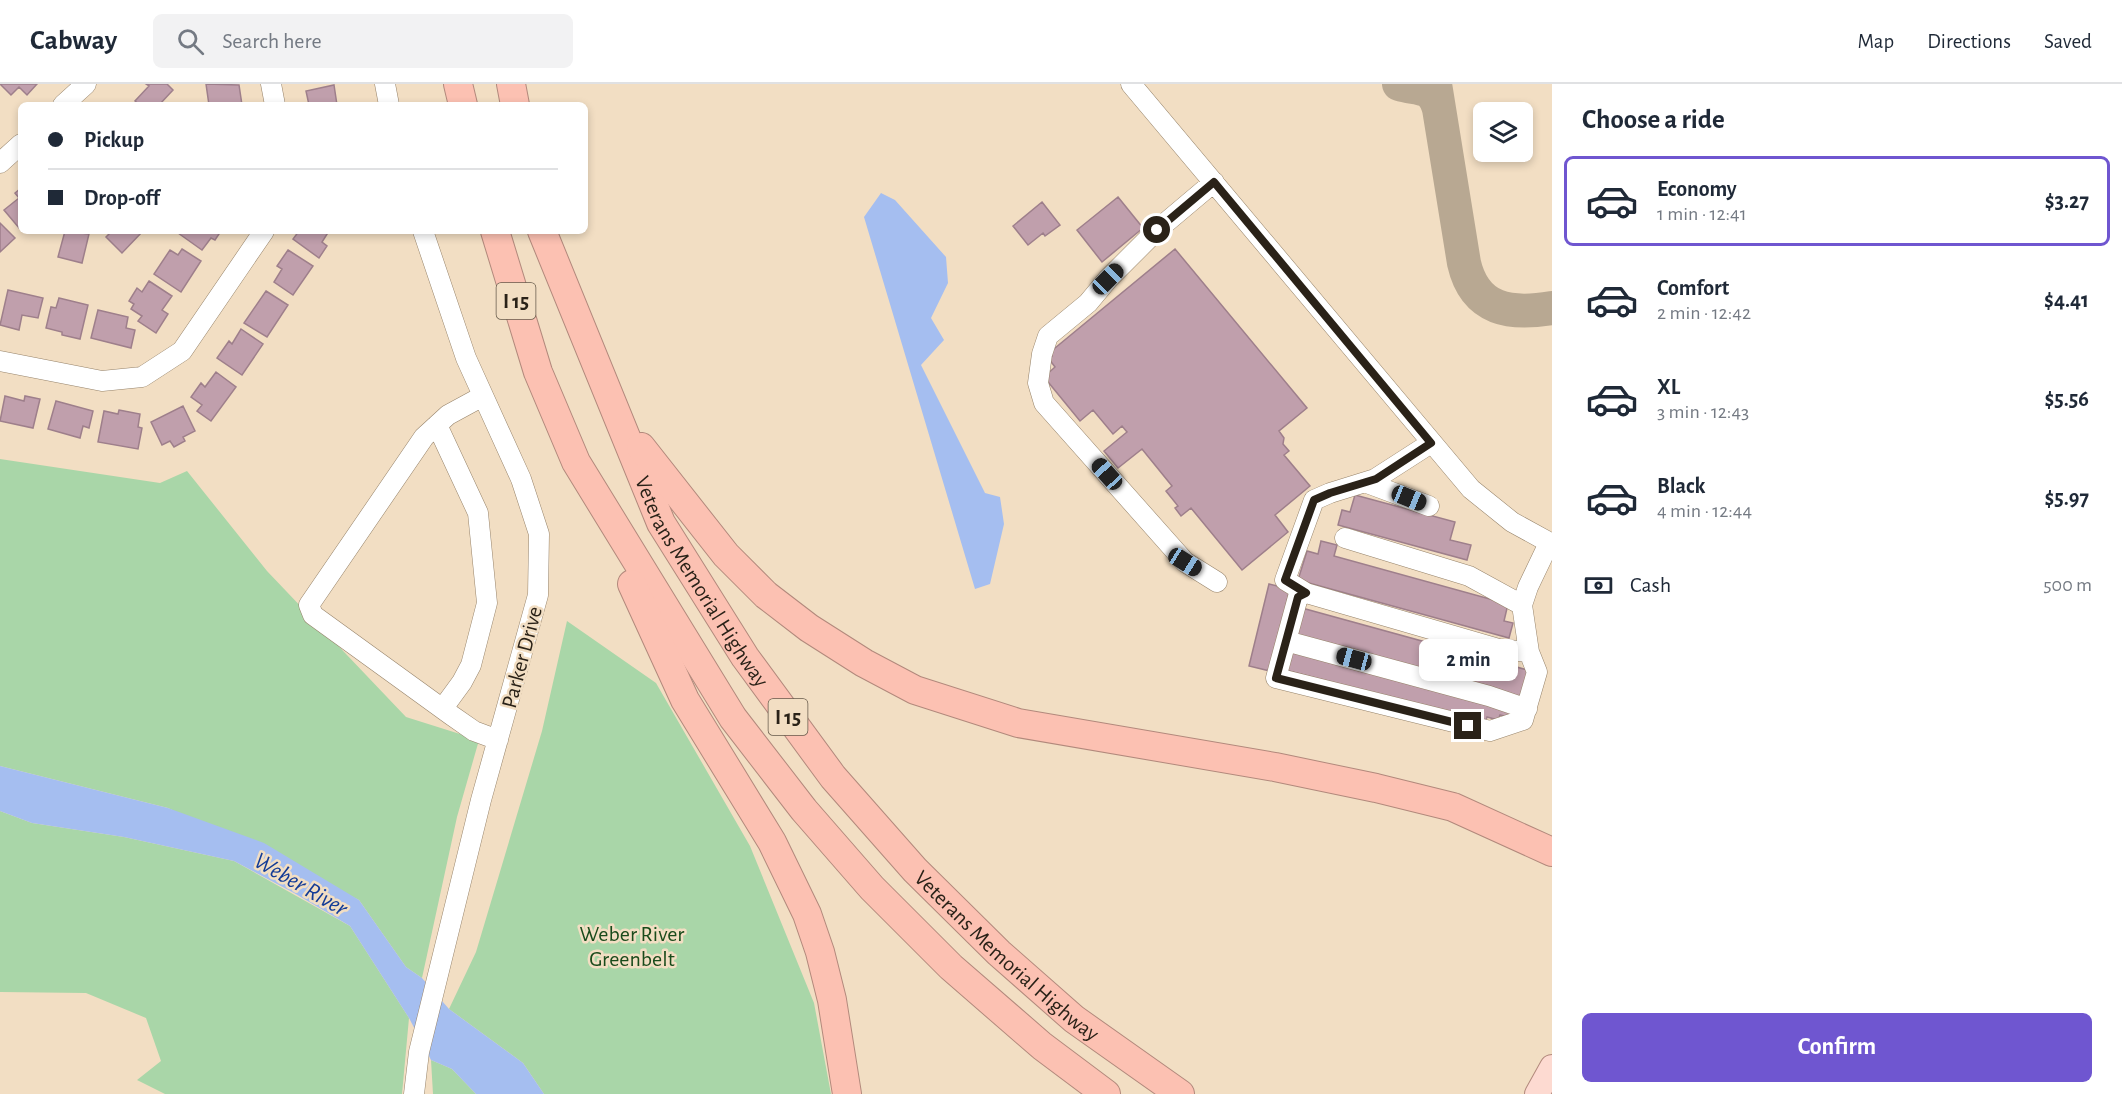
<!DOCTYPE html>
<meta charset="utf-8">
<style>
:root{--surface:#fff;--page:#f2f2f3;--text:#1f2937;--muted:#747a83;--line:#e0e1e3;--accent:#6f56d0}
body{margin:0;font-family:"Alegreya Sans",sans-serif;background:var(--page);color:var(--text);height:100vh;display:flex;flex-direction:column;font-size:22px;white-space:nowrap}
*{box-sizing:border-box;margin:0}
p{font-size:20px;color:var(--muted)}
.icon{flex:none;width:33px;height:33px;fill:none;stroke:currentColor;stroke-width:2;stroke-linecap:round;stroke-linejoin:round}
.map{position:relative;flex:1;overflow:hidden}
.sheet{display:flex;flex-direction:column;background:var(--surface);width:570px}
.sheet>*{flex:none}
.hud{position:absolute;left:18px;top:18px;width:570px;height:132px;border-radius:9px;box-shadow:0 3px 9px #0003;display:grid;align-content:center;height:132px;padding:0 30px;background:var(--surface)}
.tools{position:absolute;left:1473px;top:18px;display:grid;gap:12px}
.tools a{display:grid;place-items:center;width:60px;height:60px;border-radius:9px;background:var(--surface);box-shadow:0 3px 9px #0003;font-size:30px}
.end{position:absolute;width:27px;height:27px;margin:-14px;border:8px solid #2a2218;background:#fff;box-shadow:0 0 0 3px #fff}
.from{border-radius:50%}
.bubble{position:absolute;height:42px;border-radius:9px;background:var(--surface);box-shadow:0 3px 9px #0003;font-size:20px;font-weight:700;line-height:42px;text-align:center}
.car{position:absolute;width:18px;height:36px;margin:-18px -9px;border-radius:8px;box-shadow:0 0 4px 2px #0007;background:linear-gradient(#222 24%,#8ab4d8 0 40%,#222 0 76%,#8ab4d8 0 86%,#222 0)}
.hud b{display:flex;align-items:center;gap:21px;height:57px;font-size:22px}
.hud b+b{border-top:2px solid var(--line)}
.hud i{width:15px;height:15px;background:var(--text)}
ul{padding:0;list-style:none}
li{display:flex;align-items:center;gap:18px;height:90px;margin:0 12px 9px;padding:0 18px;border:3px solid transparent;border-radius:9px}
li div{flex:1}
li b{display:block;font-size:22px}
li em{font-style:normal;font-weight:700}
li.on{border-color:var(--accent)}
li>.icon{width:54px;height:54px;stroke-width:1.5}
h2{padding:0 30px;font-size:27px;line-height:72px}
.pay{display:flex;align-items:center;gap:15px;height:66px;padding:0 30px;font-size:22px}
.pay p{margin-inline-start:auto}
.primary-button{display:flex;gap:12px;margin-top:auto;padding:12px 30px}
.primary-button a{flex:1;height:69px;border-radius:9px;background:var(--accent);color:#fff;font-size:24px;font-weight:700;line-height:69px;text-align:center}
header{display:flex;align-items:center;gap:36px;box-sizing:border-box;height:84px;padding:0 30px;background:var(--surface);border-bottom:2px solid var(--line)}
header strong{font-size:28px}
nav{display:flex;gap:33px;margin-inline-start:auto;font-size:21px}
.search{width:420px;height:54px;background:var(--page);display:flex;align-items:center;gap:15px;box-sizing:border-box;padding:0 21px;border-radius:9px;color:var(--muted);font-size:22px}
main{display:flex;flex:1;min-height:0}
.map>svg:first-child{display:block}
.green{fill:#a9d6a8}
.water{fill:#a5bef0}
.lines{fill:none;stroke-linecap:round;stroke-linejoin:round}
.taxiway{stroke:#b8a892;stroke-width:34}
.building{fill:#c09fac;stroke:#9e7f8b;stroke-width:1.5}
.minor-casing{stroke:#96836a;stroke-width:21}
.major-casing{stroke:#b2897c;stroke-width:26}
.highway-casing{stroke:#b2897c;stroke-width:30}
.minor{stroke:#fff;stroke-width:20}
.major{stroke:#fddad1;stroke-width:24}
.highway{stroke:#fcc1b2;stroke-width:28}
.route{stroke:#2a2218;stroke-width:8}
.labels{text-anchor:middle;stroke-width:5;stroke-linejoin:round;paint-order:stroke}
.shield{fill:#f2dec3;stroke:#665a4b;stroke-width:1.5}
.shield-label{font-size:21px;font-weight:bold;fill:#2a2218}
.street-label{font-size:22px;fill:#2a2218;stroke:#f2dec3}
.park-label{font-size:22px;fill:#194b1b;stroke:#f2dec3}
.water-label{font-size:24px;font-style:italic;fill:#133b96;stroke:#f2dec3}
</style>
<header>
<strong>Cabway</strong>
<div class="search"><svg class="icon" aria-label="search" viewBox="0 0 24 24"><circle cx="10" cy="10" r="6"/><path d="M15 15l6 6"/></svg>Search here</div>
<nav><a>Map</a><a>Directions</a><a>Saved</a></nav>
</header>
<main>
<div class="map">
<svg width="1552" height="1010" viewBox="0 0 1552 1010">
<rect width="100%" height="100%" fill="#f2dec3"/>
<path class="green" d="M0,375L160,399L187,387L267,487L406,633L479,656L457,733L422,894L406,883L359,816L168,724L0,682Z
M567,537L656,599L750,762L814,919L831,1010H544L523,979L449,925L476,868L542,647Z
M0,727L32,739L124,753L234,777L350,842L409,934L402,1010H165L137,996L161,977L146,934L86,909L0,908Z
M431,976L452,985L476,1010H433Z"/>
<path class="water" d="M881,109L895,116L946,173L948,199L931,234L944,256L921,281L985,409L1000,413L1004,440L990,500L975,505L864,133Z
M0,682L168,724L264,759L359,816L406,883L422,894L449,925L523,979L544,1010H476L452,985L431,976L409,934L350,842L294,809L234,777L124,753L32,739L0,727Z"/>
<g class="lines">
<path class="taxiway" d="M1399,0C1419,6 1432,0 1439,25
M1435,0L1464,179C1475,227 1511,231 1552,224"/>
</g>
<path class="building" d="M0,0H37L27,11L19,3L11,11Z
M146,0H167L173,6L159,21H140L135,17L149,2Z
M206,0L239,1L242,21H209Z
M334,1L337,21H309L306,7Z
M21,104V142L19,144L4,126L19,114L15,109Z
M1118,113L1143,144L1102,178L1077,146Z
M1042,118L1060,141L1045,152L1043,149L1028,161L1013,142Z
M0,139L15,154L0,168Z
M65,147L89,150L82,179L58,173Z
M112,147H143L122,169L106,153Z
M180,147H221L215,156L211,154L202,166L178,149Z
M299,147H329L322,158L327,162L319,174L293,155Z
M182,165L201,177L181,208L154,190L170,166L178,171Z
M1175,165L1307,324L1279,347L1284,354L1283,360L1289,367L1284,371L1310,402L1275,431L1288,448L1242,486L1191,424L1181,432L1175,424L1178,422L1166,407L1172,402L1142,365L1118,384L1104,367L1127,348L1122,342L1113,350L1093,326L1080,337L1044,293L1055,283L1049,275L1052,272L1049,269Z
M288,166L313,182L293,211L274,198L282,185L277,182Z
M149,197L172,212L162,226L168,230L156,249L138,237L142,232L131,225L134,220L129,217L137,204L142,208Z
M8,206L43,214L38,234L22,231L19,246L0,241Z
M266,207L288,221L267,253L244,239Z
M59,214L88,221L80,255L62,251V248L46,244L51,223L56,224Z
M98,226L128,233L126,244L135,246L131,264L91,254Z
M241,245L263,260L242,291L217,274L229,257L232,260Z
M216,288L236,303L211,337L197,327L202,321L191,313L201,299L205,303Z
M5,312L24,317L25,312L40,315L33,344L0,337Z
M56,317L93,327L89,344L83,342L80,354L48,345Z
M183,322L195,347L183,353L185,357L174,363L170,357L162,361L151,338Z
M119,326L140,330L138,343L142,344L138,365L98,358L104,327L118,330Z
M1355,411L1455,438L1450,456L1471,461L1467,476L1338,441L1342,426L1350,428Z
M1321,457L1337,461L1334,472L1508,520L1504,537L1513,539L1509,554L1298,496L1307,467L1318,470Z
M1269,500L1290,505L1270,587L1249,582Z
M1302,524L1531,587L1523,615L1294,553Z
M1290,566L1513,627L1511,634L1500,631L1498,636L1487,633L1485,639L1285,586Z"/>
<g class="lines">
<defs>
<path id="minor" d="M271,0L275,21
M385,0L389,21
M1131,0L1471,405L1512,438L1552,460
M63,21L86,0
M0,79L21,60
M1214,98L1157,146L1108,195L1088,219L1048,252L1042,270L1038,299L1044,319L1185,478L1217,498
M0,277L102,297L142,293L182,267L264,147
M483,312L448,331L424,353L309,521L313,531L451,631L474,647L498,656
M437,341L478,429L487,519L471,581L462,598L443,624
M1431,359L1375,395L1330,409L1314,416L1285,496L1306,509L1499,565L1529,568L1522,521L1528,503L1549,459
M1367,399L1429,422
M1345,454L1469,492L1522,521
M1306,509L1298,513L1276,594L1490,647L1523,636L1537,588L1529,568
M1286,557L1489,612L1527,625
M414,1010L419,968L481,716L538,511L539,450L521,395L466,274L423,147"/>
<path id="major" d="M1537,1010L1552,983"/>
<g id="highway">
<path d="M458,0L463,21"/>
<path d="M511,0L515,21"/>
<path d="M495,147L538,288L576,378L733,634L804,726L872,804L951,883L1042,962L1106,1010"/>
<path id="s1" d="M542,147L661,439L745,573L833,693L915,786L999,869L1074,935L1180,1010"/>
<path d="M641,363L726,471L766,511L809,544L864,579L915,606L1018,639L1275,683L1376,704L1453,723L1552,768"/>
<path d="M632,500L685,616L772,758L807,830L820,868L832,916L847,1010"/>
</g>
</defs>
<use href="#minor" class="minor-casing"/>
<use href="#major" class="major-casing"/>
<use href="#highway" class="highway-casing"/>
<use href="#minor" class="minor"/>
<use href="#major" class="major"/>
<use href="#highway" class="highway"/>
</g>
<g class="lines">
<path class="route" d="M1157,146L1214,98L1431,359L1376,395L1330,409L1314,416L1285,496L1306,509L1298,513L1276,594L1468,642"/>
</g>
<g class="labels">
<g class="shield">
<rect x="496.5" y="199" width="39" height="36" rx="4.5"/>
<rect x="768.5" y="615" width="39" height="36" rx="4.5"/>
</g>
<g class="shield-label">
<text x="516" y="224">I 15</text>
<text x="788" y="640">I 15</text>
</g>
<g class="street-label">
<text dy="8" stroke="none"><textPath href="#s1" startOffset="386">Veterans Memorial Highway</textPath></text>
<text transform="translate(521 573) rotate(-75)" y="8">Parker Drive</text>
<text dy="8" stroke="none"><textPath href="#s1" startOffset="872">Veterans Memorial Highway</textPath></text>
</g>
<g class="park-label">
<text x="632" y="857">Weber River<tspan x="632" dy="25">Greenbelt</tspan></text>
</g>
<g class="water-label">
<text transform="translate(301 800) rotate(30)" y="8">Weber River</text>
</g>
</g>
</svg>
<div class="tools">
<a><svg class="icon" aria-label="layers" viewBox="0 0 24 24"><path d="M12 4l9 5-9 5-9-5zM3 14l9 5 9-5"/></svg></a>
</div>
<i class="end from" style="left:1157px;top:146px"></i>
<i class="end" style="left:1468px;top:642px"></i>
<div class="bubble" style="left:1419px;top:555px;width:99px">2 min</div>
<i class="car" style="left:1108px;top:195px;rotate:45deg"></i>
<i class="car" style="left:1107px;top:390px;rotate:318deg"></i>
<i class="car" style="left:1409px;top:414px;rotate:112deg"></i>
<i class="car" style="left:1185px;top:478px;rotate:122deg"></i>
<i class="car" style="left:1354px;top:575px;rotate:285deg"></i>
<div class="hud">
<b><i class="from"></i>Pickup</b>
<b><i></i>Drop-off</b>
</div>
</div>
<section class="sheet">
<h2>Choose a ride</h2>
<ul>
<li class="on"><svg class="icon" aria-label="car" viewBox="0 0 24 24"><path d="M5 17H2v-5l4-1 3-4h7l3 4 3 1v5h-3M9 17h6M6 11h13"/><circle cx="7" cy="17" r="2"/><circle cx="17" cy="17" r="2"/></svg><div><b>Economy</b><p>1 min · 12:41</p></div><em>$3.27</em></li>
<li><svg class="icon" aria-label="car" viewBox="0 0 24 24"><path d="M5 17H2v-5l4-1 3-4h7l3 4 3 1v5h-3M9 17h6M6 11h13"/><circle cx="7" cy="17" r="2"/><circle cx="17" cy="17" r="2"/></svg><div><b>Comfort</b><p>2 min · 12:42</p></div><em>$4.41</em></li>
<li><svg class="icon" aria-label="car" viewBox="0 0 24 24"><path d="M5 17H2v-5l4-1 3-4h7l3 4 3 1v5h-3M9 17h6M6 11h13"/><circle cx="7" cy="17" r="2"/><circle cx="17" cy="17" r="2"/></svg><div><b>XL</b><p>3 min · 12:43</p></div><em>$5.56</em></li>
<li><svg class="icon" aria-label="car" viewBox="0 0 24 24"><path d="M5 17H2v-5l4-1 3-4h7l3 4 3 1v5h-3M9 17h6M6 11h13"/><circle cx="7" cy="17" r="2"/><circle cx="17" cy="17" r="2"/></svg><div><b>Black</b><p>4 min · 12:44</p></div><em>$5.97</em></li>
</ul>
<div class="pay"><svg class="icon" aria-label="cash" viewBox="0 0 24 24"><path d="M3 7h18v10H3z"/><circle cx="12" cy="12" r="2"/></svg>Cash<p>500 m</p></div>
<div class="primary-button"><a>Confirm</a></div>
</section>
</main>
